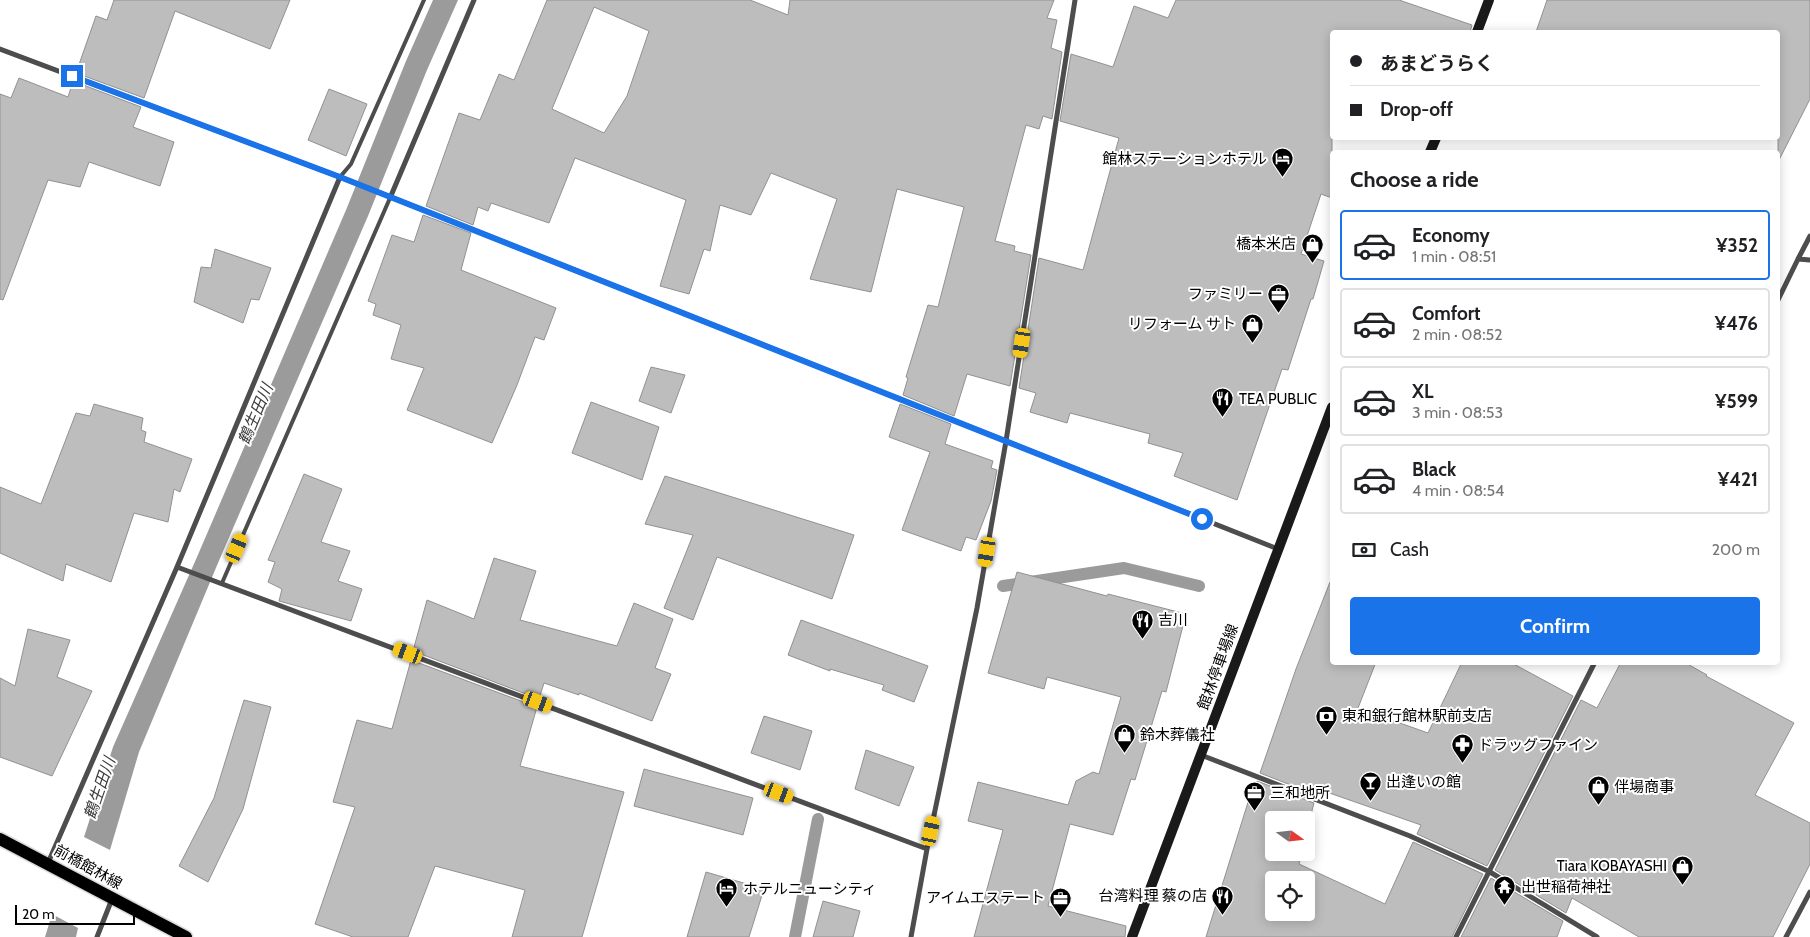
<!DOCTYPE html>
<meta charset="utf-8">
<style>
:root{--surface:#fff;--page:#f2f2f2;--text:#202124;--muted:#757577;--line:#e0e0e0;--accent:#1a73e8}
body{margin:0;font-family:Cabin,"Noto Sans JP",sans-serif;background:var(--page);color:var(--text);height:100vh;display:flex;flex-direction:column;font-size:19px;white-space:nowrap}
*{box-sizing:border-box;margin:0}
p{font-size:16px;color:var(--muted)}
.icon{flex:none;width:28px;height:28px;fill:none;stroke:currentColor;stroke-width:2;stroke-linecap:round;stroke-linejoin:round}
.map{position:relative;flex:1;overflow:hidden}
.sheet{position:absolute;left:1330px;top:150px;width:450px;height:515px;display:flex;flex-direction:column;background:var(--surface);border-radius:5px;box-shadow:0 2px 12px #0003}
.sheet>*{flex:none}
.banner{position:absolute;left:1330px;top:30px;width:450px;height:110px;border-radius:5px;box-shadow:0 2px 12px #0003;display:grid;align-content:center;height:110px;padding:0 20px;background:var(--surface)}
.needle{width:32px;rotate:105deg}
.tools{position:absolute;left:1265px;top:811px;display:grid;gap:10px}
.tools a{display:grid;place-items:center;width:50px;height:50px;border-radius:5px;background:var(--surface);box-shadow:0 2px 12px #0003;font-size:25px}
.scale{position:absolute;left:15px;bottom:12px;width:120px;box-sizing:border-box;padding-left:5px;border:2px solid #000;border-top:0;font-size:14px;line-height:18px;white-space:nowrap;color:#000;-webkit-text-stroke:4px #fff;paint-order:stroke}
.end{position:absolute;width:22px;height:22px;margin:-11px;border:6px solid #1a73e8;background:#fff;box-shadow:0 0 0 2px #fff}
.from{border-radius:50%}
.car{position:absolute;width:15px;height:30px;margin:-15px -8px;border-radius:6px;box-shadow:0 0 4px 1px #0007;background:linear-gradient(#f5c518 24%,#345 0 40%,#f5c518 0 76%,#345 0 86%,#f5c518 0)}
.banner b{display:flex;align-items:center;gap:18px;height:48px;font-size:19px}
.banner b+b{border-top:1px solid var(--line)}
.banner i{width:12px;height:12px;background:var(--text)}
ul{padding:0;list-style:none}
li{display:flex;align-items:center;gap:15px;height:70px;margin:0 10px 8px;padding:0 10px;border:2px solid var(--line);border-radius:5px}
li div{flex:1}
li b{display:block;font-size:19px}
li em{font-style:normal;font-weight:800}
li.selected{border-color:var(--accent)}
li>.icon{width:45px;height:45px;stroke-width:1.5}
h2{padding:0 20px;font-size:22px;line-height:60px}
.pay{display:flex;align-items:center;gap:12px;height:55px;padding:0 20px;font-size:19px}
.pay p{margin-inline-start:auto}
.action{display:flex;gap:10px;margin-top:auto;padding:10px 20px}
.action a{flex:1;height:58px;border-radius:5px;background:var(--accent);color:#fff;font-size:20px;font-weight:800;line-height:58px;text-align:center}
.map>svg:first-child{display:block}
.water{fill:#9b9b9b}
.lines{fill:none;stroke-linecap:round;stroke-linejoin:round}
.stream{stroke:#9b9b9b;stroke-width:12}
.building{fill:#bdbdbd;stroke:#919191;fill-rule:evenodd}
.primary-casing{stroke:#dbdbdb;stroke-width:15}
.service{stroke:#4d4d4d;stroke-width:4}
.minor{stroke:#4d4d4d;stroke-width:5}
.secondary{stroke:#1a1a1a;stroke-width:10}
.primary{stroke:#000;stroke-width:12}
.route{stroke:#1a73e8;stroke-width:6}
.labels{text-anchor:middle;stroke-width:4;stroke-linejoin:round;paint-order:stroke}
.poi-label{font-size:15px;fill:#000;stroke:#fff;text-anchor:start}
.street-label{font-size:15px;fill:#000;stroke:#fff}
.water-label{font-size:16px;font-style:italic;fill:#3c3c3c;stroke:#fff}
</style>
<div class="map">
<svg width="1810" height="937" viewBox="0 0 1810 937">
<rect width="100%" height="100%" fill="#fff"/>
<path class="water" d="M433,0H458L427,70L368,216L218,563L139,752L110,850L84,837L113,747L197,557L346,210L406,61Z
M52,914L78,928L76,937H45Z"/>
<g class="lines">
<path class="stream" d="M1003,586L1124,568L1199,586
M795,937L818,819"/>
</g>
<path class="building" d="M114,0H290L270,49L175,11L144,98L76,73L96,16L107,20Z
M547,0H750L788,15L790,0H1054L1047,18L1057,20L1051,48L1062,52L1052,119L1043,116L1039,129L1026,125L995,241L1015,246L1014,251L1031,255L1010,386L967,374L954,416L903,395L908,378L906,377L928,305L938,307L964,207L897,189L871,292L810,279L837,199L771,173L751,215L720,205L710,251L704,249L689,294L660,286L686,200L575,158L549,223L491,203L488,211L478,207L473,225L426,206L459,113L480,120L499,74L514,80ZM594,7L649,31L627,96L604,133L552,109Z
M1176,0H1399L1472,25L1470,32H1332V198L1321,194L1301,254L1324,261L1313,299H1311L1288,370L1282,369L1237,500L1174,476L1183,453L1148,443L1150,434L1070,413L1067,423L1030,412L1036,393L1019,388L1039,258L1083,270L1119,138L1060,121L1071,54L1113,67L1134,6L1168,18Z
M1547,0H1810V99L1778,162V32H1536Z
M19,78L68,97L73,81L141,107L133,127L174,142L160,186L89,162L80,187L48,180L3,300L0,299V94L11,98Z
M329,89L367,104L346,156L308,140Z
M423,215L471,233L461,270L556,308L544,340L535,337L517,385L492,443L407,410L424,368L391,359L401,325L373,315L376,304L368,301L392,235L414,242Z
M215,249L271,268L259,300L251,299L243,323L194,302L201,267L211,268Z
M651,367L685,375L671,413L639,401Z
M591,402L659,427L642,480L572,453Z
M94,404L143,418L141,430L146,432L144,442L192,459L180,492L174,489L168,522L134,513L111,582L66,564L63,581L0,553V487L41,504L76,413L90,416Z
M900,404L951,424L945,444L993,461L991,468L997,470L991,501L976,540L966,537L961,551L902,530L930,452L889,437Z
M304,474L342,489L321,542L350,551L338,581L362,589L351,621L279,601L282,589L268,582L275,562L268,560Z
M665,476L854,535L832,599L717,557L693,620L664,608L693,535L645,524Z
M494,558L536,571L520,620L617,646L634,603L673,619L655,668L671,674L652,721L579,693V695L544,683L539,699L413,651L427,600L474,619Z
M1017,572L1107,596L1108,594L1186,614L1166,692L1162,691L1135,780L1131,779L1113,835L1070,824L1048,906L1126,926L1125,937H974L1003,830L968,821L978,782L1068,805L1076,781L1093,772L1099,774L1121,697L1047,677L1044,689L988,673Z
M1330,582H1332V662H1376L1358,708L1428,733L1462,662H1510L1573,696L1487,866L1417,834L1421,825L1318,789L1316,795L1260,773L1296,669Z
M801,620L928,666L914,702L882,690L884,685L830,669V671L788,655Z
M28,629L70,640L57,677L92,691L52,776L0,757V678L15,686Z
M411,660L537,707L520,766L624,792L582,937H512L525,890L435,866L408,937H353L315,924L355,807L333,802L357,720L392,729Z
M1621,662H1684L1707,675L1706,676L1794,723L1755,795L1810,823V864L1773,937H1639L1572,898L1566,913L1495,870L1581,700L1597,708Z
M244,700L271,707L243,809L208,882L179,866L214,798Z
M764,716L812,731L800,770L751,753Z
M866,750L914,767L899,806L855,789Z
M644,769L753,798L743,835L634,806Z
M1257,781L1314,803L1306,834V820H1274V852H1302L1299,864L1385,904L1413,842L1483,874L1452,937H1206L1249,799L1250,800ZM1274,880H1306V912H1274Z
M706,872L764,889L749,937H687Z
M1491,878L1563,921L1557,937H1461Z
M823,901L860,911L853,937H813Z"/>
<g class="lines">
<defs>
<path id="primary" d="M0,839L186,937"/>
</defs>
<use href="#primary" class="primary-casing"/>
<path class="service" d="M340,177L351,164L424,0
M222,583L390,198"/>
<path class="minor" d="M0,49L340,177L1278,549
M390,198L474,0
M1798,259L1810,236
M1778,300L1798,259L1810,260
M177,567L927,849
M1201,755L1410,836L1490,872L1597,937
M48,863L177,567L340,177
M97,937L112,899
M911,937L927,849L977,608L1006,441L1075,0
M1456,937L1595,662
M1786,937L1810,892"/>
<path class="secondary" d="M1477,32L1489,0
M1430,152L1436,138
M1132,937L1332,407"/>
<use href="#primary" class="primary"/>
</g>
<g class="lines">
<path class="route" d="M72,76L340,177L1202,519"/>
</g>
<defs>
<symbol id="hotel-pin" viewBox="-11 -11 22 30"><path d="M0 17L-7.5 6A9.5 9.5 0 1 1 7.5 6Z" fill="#000" stroke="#fff"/><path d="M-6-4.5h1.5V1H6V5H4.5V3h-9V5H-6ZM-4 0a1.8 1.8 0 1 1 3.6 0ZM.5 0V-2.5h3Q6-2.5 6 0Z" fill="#fff"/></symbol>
<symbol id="shop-pin" viewBox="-11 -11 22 30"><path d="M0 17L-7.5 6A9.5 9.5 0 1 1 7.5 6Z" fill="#000" stroke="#fff"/><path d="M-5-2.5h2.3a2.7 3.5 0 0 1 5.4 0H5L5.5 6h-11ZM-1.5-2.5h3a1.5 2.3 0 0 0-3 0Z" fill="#fff"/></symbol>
<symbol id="office-pin" viewBox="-11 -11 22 30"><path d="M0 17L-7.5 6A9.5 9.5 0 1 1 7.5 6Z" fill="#000" stroke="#fff"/><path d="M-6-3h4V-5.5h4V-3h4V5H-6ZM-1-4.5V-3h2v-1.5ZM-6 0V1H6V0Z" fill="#fff"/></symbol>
<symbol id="restaurant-pin" viewBox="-11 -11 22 30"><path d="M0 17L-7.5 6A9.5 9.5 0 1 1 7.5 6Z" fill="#000" stroke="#fff"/><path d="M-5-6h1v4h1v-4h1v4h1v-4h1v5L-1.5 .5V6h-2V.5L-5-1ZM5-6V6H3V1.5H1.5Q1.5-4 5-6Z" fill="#fff"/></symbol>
<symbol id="bank-pin" viewBox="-11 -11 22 30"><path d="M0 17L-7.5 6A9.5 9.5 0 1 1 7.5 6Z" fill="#000" stroke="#fff"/><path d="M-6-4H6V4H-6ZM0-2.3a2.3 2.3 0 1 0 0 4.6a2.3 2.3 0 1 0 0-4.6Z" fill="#fff"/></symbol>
<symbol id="pharmacy-pin" viewBox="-11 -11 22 30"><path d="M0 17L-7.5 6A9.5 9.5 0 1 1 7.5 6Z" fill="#000" stroke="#fff"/><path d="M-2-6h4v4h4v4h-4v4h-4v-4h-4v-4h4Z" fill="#fff"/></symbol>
<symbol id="bar-pin" viewBox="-11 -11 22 30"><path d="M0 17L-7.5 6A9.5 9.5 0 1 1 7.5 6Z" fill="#000" stroke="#fff"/><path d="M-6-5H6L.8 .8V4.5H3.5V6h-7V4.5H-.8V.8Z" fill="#fff"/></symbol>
<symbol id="temple-pin" viewBox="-11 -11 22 30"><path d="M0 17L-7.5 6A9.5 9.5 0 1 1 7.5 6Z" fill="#000" stroke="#fff"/><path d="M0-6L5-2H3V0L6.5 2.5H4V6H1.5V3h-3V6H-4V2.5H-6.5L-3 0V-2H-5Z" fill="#fff"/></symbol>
</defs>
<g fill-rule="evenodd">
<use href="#hotel-pin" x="1270" y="146" width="25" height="34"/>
<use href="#shop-pin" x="1300" y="232" width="25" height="34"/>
<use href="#office-pin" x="1266" y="282" width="25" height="34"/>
<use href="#shop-pin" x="1240" y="312" width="25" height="34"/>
<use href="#restaurant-pin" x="1210" y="386" width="25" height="34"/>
<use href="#restaurant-pin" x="1130" y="608" width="25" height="34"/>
<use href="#bank-pin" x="1314" y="704" width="25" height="34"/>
<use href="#shop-pin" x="1112" y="722" width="25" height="34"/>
<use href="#pharmacy-pin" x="1450" y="732" width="25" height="34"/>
<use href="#bar-pin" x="1358" y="770" width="25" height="34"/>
<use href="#shop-pin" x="1586" y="774" width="25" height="34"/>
<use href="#office-pin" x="1242" y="780" width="25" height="34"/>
<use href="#shop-pin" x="1670" y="854" width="25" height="34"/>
<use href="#temple-pin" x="1492" y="874" width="25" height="34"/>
<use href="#hotel-pin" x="714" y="876" width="25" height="34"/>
<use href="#restaurant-pin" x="1210" y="884" width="25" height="34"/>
<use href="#office-pin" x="1048" y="886" width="25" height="34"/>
</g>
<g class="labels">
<g class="poi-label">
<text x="1267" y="164" text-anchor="end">館林ステーションホテル</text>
<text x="1296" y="249" text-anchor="end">橋本米店</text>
<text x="1263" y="299" text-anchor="end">ファミリー</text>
<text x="1236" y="329" text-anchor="end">リフォーム サト</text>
<text x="1239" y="404">TEA PUBLIC</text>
<text x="1158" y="625">吉川</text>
<text x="1342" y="721">東和銀行館林駅前支店</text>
<text x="1140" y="740">鈴木葬儀社</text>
<text x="1478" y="750">ドラッグファイン</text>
<text x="1386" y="787">出逢いの館</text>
<text x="1614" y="792">伴場商事</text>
<text x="1270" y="798">三和地所</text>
<text x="1667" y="871" text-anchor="end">Tiara KOBAYASHI</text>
<text x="1521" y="892">出世稲荷神社</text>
<text x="743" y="894">ホテルニューシティ</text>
<text x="1207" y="901" text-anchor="end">台湾料理 蔡の店</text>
<text x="1045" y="903" text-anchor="end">アイムエステート</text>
</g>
<g class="street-label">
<text transform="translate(1218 667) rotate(-70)" y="5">館林停車場線</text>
<text transform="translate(88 867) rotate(29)" y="5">前橋館林線</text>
</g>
<g class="water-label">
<text transform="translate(255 414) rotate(-67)" y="6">鶴生田川</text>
<text transform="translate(99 788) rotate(-71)" y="6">鶴生田川</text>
</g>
</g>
</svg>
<div class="tools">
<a><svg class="needle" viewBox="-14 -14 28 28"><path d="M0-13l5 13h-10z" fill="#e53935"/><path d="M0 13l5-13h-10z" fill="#757577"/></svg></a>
<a><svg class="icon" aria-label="locate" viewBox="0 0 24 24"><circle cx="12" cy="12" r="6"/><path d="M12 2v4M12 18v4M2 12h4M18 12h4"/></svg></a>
</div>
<div class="scale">20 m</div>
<i class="end from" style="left:1202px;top:519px"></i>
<i class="end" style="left:72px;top:76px"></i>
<i class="car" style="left:1022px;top:343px;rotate:189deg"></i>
<i class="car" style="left:237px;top:548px;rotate:23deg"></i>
<i class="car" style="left:987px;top:552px;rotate:190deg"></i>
<i class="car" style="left:408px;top:653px;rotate:291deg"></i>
<i class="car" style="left:538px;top:702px;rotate:111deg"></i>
<i class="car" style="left:779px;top:793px;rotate:111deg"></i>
<i class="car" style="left:931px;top:831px;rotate:12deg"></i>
<div class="banner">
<b><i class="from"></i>あまどうらく</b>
<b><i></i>Drop-off</b>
</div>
<section class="sheet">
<h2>Choose a ride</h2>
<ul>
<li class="selected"><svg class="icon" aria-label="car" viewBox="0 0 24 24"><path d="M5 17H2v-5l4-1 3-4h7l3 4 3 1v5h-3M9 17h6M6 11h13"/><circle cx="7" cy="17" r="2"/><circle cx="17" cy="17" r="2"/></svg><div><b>Economy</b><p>1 min · 08:51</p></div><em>¥352</em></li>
<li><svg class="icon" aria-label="car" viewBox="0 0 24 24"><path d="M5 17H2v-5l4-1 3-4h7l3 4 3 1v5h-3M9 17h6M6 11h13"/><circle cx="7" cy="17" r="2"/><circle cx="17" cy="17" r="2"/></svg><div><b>Comfort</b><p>2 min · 08:52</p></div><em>¥476</em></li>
<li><svg class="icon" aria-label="car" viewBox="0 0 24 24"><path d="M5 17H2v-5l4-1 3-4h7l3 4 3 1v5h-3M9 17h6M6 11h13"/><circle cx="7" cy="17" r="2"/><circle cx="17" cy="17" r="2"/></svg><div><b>XL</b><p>3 min · 08:53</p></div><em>¥599</em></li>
<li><svg class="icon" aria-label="car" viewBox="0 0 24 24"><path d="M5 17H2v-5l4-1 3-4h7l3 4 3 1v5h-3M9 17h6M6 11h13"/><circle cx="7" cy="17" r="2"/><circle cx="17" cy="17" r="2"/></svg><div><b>Black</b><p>4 min · 08:54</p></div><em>¥421</em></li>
</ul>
<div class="pay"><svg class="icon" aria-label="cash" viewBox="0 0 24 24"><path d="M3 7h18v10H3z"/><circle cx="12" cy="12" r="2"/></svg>Cash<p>200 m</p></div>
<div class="action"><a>Confirm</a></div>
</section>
</div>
